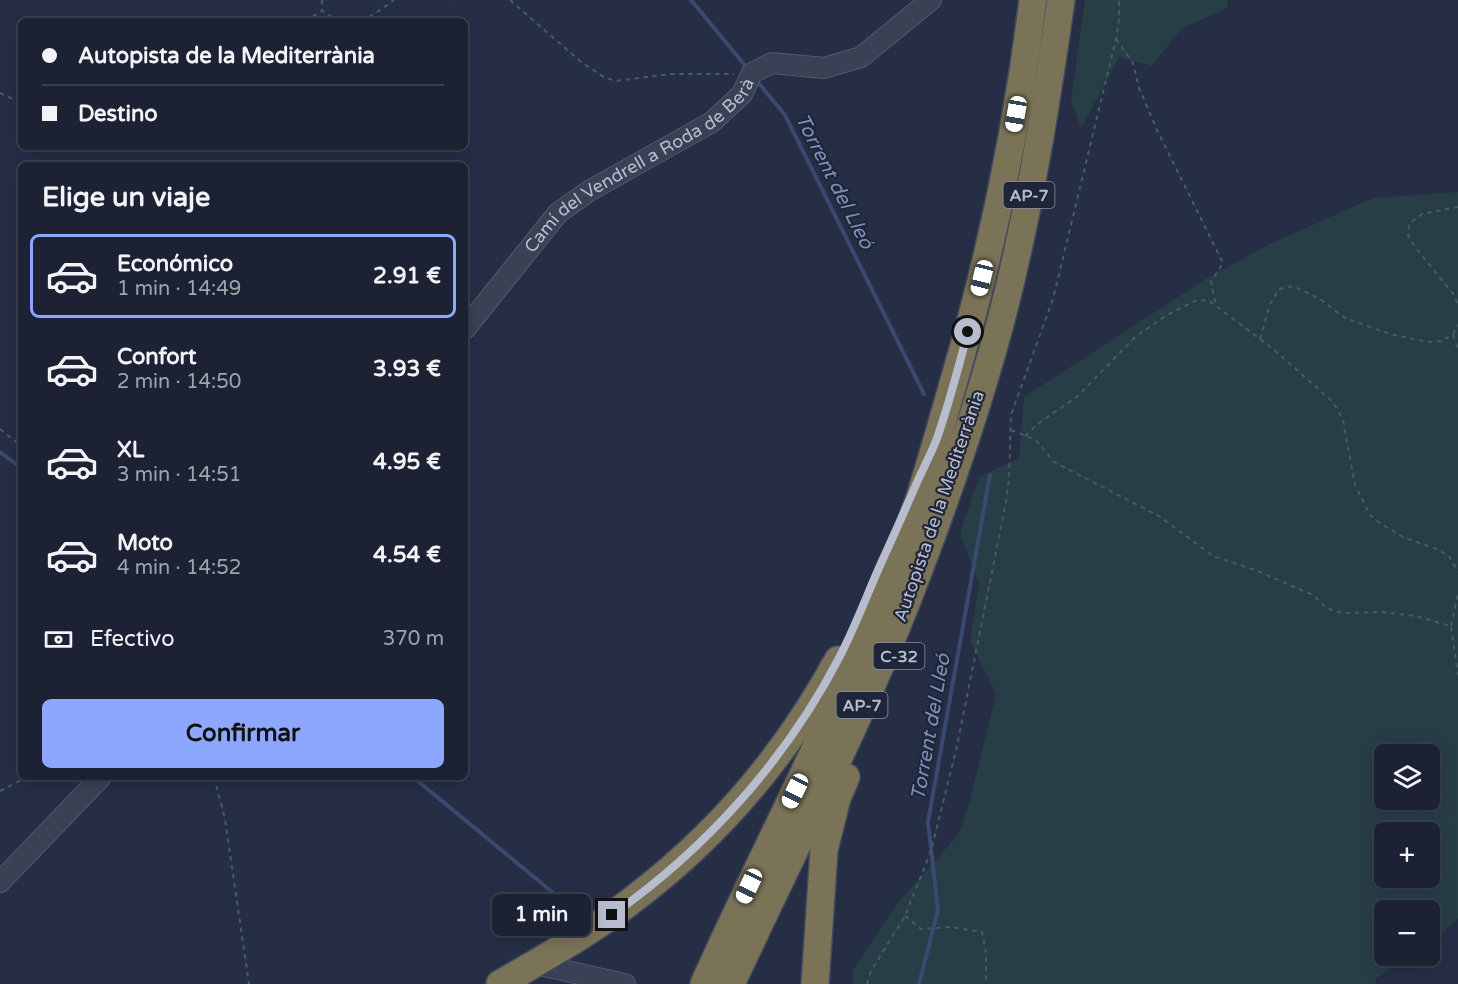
<!DOCTYPE html>
<html lang="es">
<meta charset="utf-8">
<style>
:root{--surface:#1c2234;--page:#252a3c;--text:#f1f3f6;--muted:#a0a4ac;--line:#3a3f4f;--accent:#8da7ff}
body{margin:0;font-family:"Varela Round",sans-serif;background:var(--page);color:var(--text);height:100vh;display:flex;flex-direction:column;font-size:22px;white-space:nowrap}
*{box-sizing:border-box;margin:0}
p{font-size:20px;color:var(--muted)}
.icon{flex:none;width:33px;height:33px;fill:none;stroke:currentColor;stroke-width:2;stroke-linecap:round;stroke-linejoin:round}
.map{position:relative;flex:1;overflow:hidden}
.details{position:absolute;left:18px;top:162px;width:450px;height:618px;display:flex;flex-direction:column;background:var(--surface);border-radius:9px;box-shadow:0 3px 15px #0003,0 0 0 2px var(--line)}
.details>*{flex:none}
.banner{position:absolute;left:18px;top:18px;width:450px;height:132px;border-radius:9px;box-shadow:0 3px 15px #0003,0 0 0 2px var(--line);display:grid;align-content:center;height:132px;padding:0 24px;background:var(--surface)}
.controls{position:absolute;left:1374px;top:744px;display:grid;gap:12px}
.controls a{display:grid;place-items:center;width:66px;height:66px;border-radius:9px;background:var(--surface);box-shadow:0 3px 15px #0003,0 0 0 2px var(--line);font-size:30px}
.end{position:absolute;width:27px;height:27px;margin:-14px;border:8px solid #b8bdce;background:#111;box-shadow:0 0 0 3px #111}
.from{border-radius:50%}
.bubble{position:absolute;height:42px;border-radius:9px;background:var(--surface);box-shadow:0 3px 15px #0003,0 0 0 2px var(--line);font-size:20px;font-weight:800;line-height:42px;text-align:center}
.car{position:absolute;width:18px;height:36px;margin:-18px -9px;border-radius:8px;box-shadow:0 0 4px 2px #0007;background:linear-gradient(#fff 24%,#345 0 40%,#fff 0 76%,#345 0 86%,#fff 0)}
.banner b{display:flex;align-items:center;gap:21px;height:57px;font-size:22px}
.banner b+b{border-top:2px solid var(--line)}
.banner i{width:15px;height:15px;background:var(--text)}
ul{padding:0;list-style:none}
li{display:flex;align-items:center;gap:18px;height:84px;margin:0 12px 9px;padding:0 12px;border:3px solid transparent;border-radius:9px}
li div{flex:1}
li b{display:block;font-size:22px}
li em{font-style:normal;font-weight:800}
li.on{border-color:var(--accent)}
li>.icon{width:54px;height:54px;stroke-width:1.5}
h2{padding:0 24px;font-size:27px;line-height:72px}
.pay{display:flex;align-items:center;gap:15px;height:66px;padding:0 24px;font-size:22px}
.pay p{margin-inline-start:auto}
.button{display:flex;gap:12px;margin-top:auto;padding:12px 24px}
.button a{flex:1;height:69px;border-radius:9px;background:var(--accent);color:#111;font-size:24px;font-weight:800;line-height:69px;text-align:center}
.map>svg:first-child{display:block}
.green{fill:#283e46;fill-rule:evenodd}
.lines{fill:none;stroke-linecap:round;stroke-linejoin:round}
.stream{stroke:#3a496f;stroke-width:4}
.minor-casing{stroke:#53596c;stroke-width:22}
.highway-casing{stroke:#42495c;stroke-width:30}
.path{stroke:#465b62;stroke-width:2;stroke-dasharray:4.5 4.5;stroke-linecap:butt}
.minor{stroke:#3a4155;stroke-width:20}
.highway{stroke:#7b7357;stroke-width:27}
.route{stroke:#b8bdce;stroke-width:8}
.labels{text-anchor:middle;stroke-width:4.5;stroke-linejoin:round;paint-order:stroke}
.shield{fill:#1f263a;stroke:#8a90a2;stroke-width:1.5}
.shield-label{font-size:16px;font-weight:bold;fill:#b8bdce}
.street-label{font-size:18px;fill:#b8bdce;stroke:#1f263a}
.water-label{font-size:20px;font-style:italic;fill:#7d8eb7;stroke:#1f263a}
</style>
<div class="map">
<svg width="1458" height="984" viewBox="0 0 1458 984">
<rect width="100%" height="100%" fill="#262e46"/>
<path class="green" d="M1085,0H1228L1227,8L1181,29L1152,66L1119,57L1081,128L1071,100Z
M1458,192V918L1437,938L1430,943V910H1384V956H1411L1375,979L1376,984H853V970L897,904L958,835L969,804L996,694L970,641L979,584L960,533L979,477L1019,458L1024,397L1209,277L1272,243L1373,198ZM1384,754H1430V800H1384ZM1384,832H1430V878H1384Z"/>
<g class="lines">
<path class="stream" d="M691,0L748,69
M756,80L785,115L924,394
M0,452L21,468
M413,777L580,915
M919,984L938,910L928,822L990,475"/>
<defs>
<g id="minor">
<path id="s1" d="M465,329L558,213L589,191L712,122L742,94L752,73L772,63L824,68L861,57L931,0"/>
<path d="M0,882L101,777"/>
<path d="M535,964L625,984"/>
</g>
<path id="highway" d="M500,984C546,957 593,931 635,898C719,834 788,752 838,660
M704,984C759,861 823,742 873,618C889,579 906,540 919,500C931,462 942,423 953,384C990,259 1017,130 1033,0
M731,984C791,854 858,727 910,593C943,508 973,422 997,335C1027,225 1045,113 1061,0
M815,984L824,850L837,798L846,777"/>
</defs>
<use href="#minor" class="minor-casing"/>
<use href="#highway" class="highway-casing"/>
<path class="path" d="M322,0V11
M510,0L580,61L602,76L615,81L672,74H734
M305,21L322,11L339,21H346
M361,21L376,13L394,0
M1116,39L1133,63L1139,88L1157,130L1223,263L1211,282L1216,306
M0,93L13,99L21,101
M158,147L171,150L174,147
M1458,207L1422,214L1409,224L1408,235L1415,247L1454,295L1458,305
M1453,335L1458,349
M1260,339L1270,304L1279,289L1293,286L1320,299L1345,318L1390,334L1428,342L1442,341L1453,334L1458,325
M0,429L21,446
M1011,430L1036,440L1054,462L1159,516L1213,556L1255,570L1313,595L1326,608L1342,613L1383,612L1415,616L1451,626L1458,675
M1025,436L1039,423L1078,396L1135,337L1167,315L1195,301L1208,300L1272,348L1333,402L1343,420L1355,485L1370,515L1381,524L1405,538L1437,549L1449,556L1458,572
M1451,626L1458,594
M214,777L225,819L249,984
M0,791L27,777
M905,916L921,929L951,927L982,932L986,953V984
M867,984L871,971L905,916L931,851L957,746L1006,502L1009,477L1011,415L1053,299L1116,39L1119,19V0"/>
<use href="#minor" class="minor"/>
<use href="#highway" class="highway"/>
</g>
<g class="lines">
<path class="route" d="M612,915C706,849 787,759 840,656C856,625 868,592 882,561C895,533 907,505 919,478C925,465 931,453 936,441C949,405 958,368 968,332"/>
</g>
<g class="labels">
<g class="shield">
<rect x="1003.5" y="182" width="51" height="26" rx="4.5"/>
<rect x="873.5" y="643" width="51" height="26" rx="4.5"/>
<rect x="836.5" y="692" width="51" height="26" rx="4.5"/>
</g>
<g class="shield-label">
<text x="1029" y="201">AP-7</text>
<text x="899" y="662">C-32</text>
<text x="862" y="711">AP-7</text>
</g>
<g class="street-label">
<text dy="6" stroke="none"><textPath href="#s1" startOffset="243">Camí del Vendrell a Roda de Berà</textPath></text>
<text transform="translate(939 506) rotate(-71)" y="6">Autopista de la Mediterrània</text>
</g>
<g class="water-label">
<text transform="translate(835 181) rotate(63)" y="7">Torrent del Lleó</text>
<text transform="translate(930 727) rotate(-80)" y="7">Torrent del Lleó</text>
</g>
</g>
</svg>
<div class="controls">
<a><svg class="icon" aria-label="layers" viewBox="0 0 24 24"><path d="M12 4l9 5-9 5-9-5zM3 14l9 5 9-5"/></svg></a>
<a>+</a>
<a>−</a>
</div>
<i class="end from" style="left:968px;top:332px"></i>
<i class="end" style="left:612px;top:915px"></i>
<div class="bubble" style="left:492px;top:894px;width:99px">1 min</div>
<i class="car" style="left:1016px;top:114px;rotate:190deg"></i>
<i class="car" style="left:982px;top:278px;rotate:194deg"></i>
<i class="car" style="left:795px;top:791px;rotate:206deg"></i>
<i class="car" style="left:749px;top:886px;rotate:205deg"></i>
<div class="banner">
<b><i class="from"></i>Autopista de la Mediterrània</b>
<b><i></i>Destino</b>
</div>
<section class="details">
<h2>Elige un viaje</h2>
<ul>
<li class="on"><svg class="icon" aria-label="car" viewBox="0 0 24 24"><path d="M5 17H2v-5l4-1 3-4h7l3 4 3 1v5h-3M9 17h6M6 11h13"/><circle cx="7" cy="17" r="2"/><circle cx="17" cy="17" r="2"/></svg><div><b>Económico</b><p>1 min · 14:49</p></div><em>2.91 €</em></li>
<li><svg class="icon" aria-label="car" viewBox="0 0 24 24"><path d="M5 17H2v-5l4-1 3-4h7l3 4 3 1v5h-3M9 17h6M6 11h13"/><circle cx="7" cy="17" r="2"/><circle cx="17" cy="17" r="2"/></svg><div><b>Confort</b><p>2 min · 14:50</p></div><em>3.93 €</em></li>
<li><svg class="icon" aria-label="car" viewBox="0 0 24 24"><path d="M5 17H2v-5l4-1 3-4h7l3 4 3 1v5h-3M9 17h6M6 11h13"/><circle cx="7" cy="17" r="2"/><circle cx="17" cy="17" r="2"/></svg><div><b>XL</b><p>3 min · 14:51</p></div><em>4.95 €</em></li>
<li><svg class="icon" aria-label="car" viewBox="0 0 24 24"><path d="M5 17H2v-5l4-1 3-4h7l3 4 3 1v5h-3M9 17h6M6 11h13"/><circle cx="7" cy="17" r="2"/><circle cx="17" cy="17" r="2"/></svg><div><b>Moto</b><p>4 min · 14:52</p></div><em>4.54 €</em></li>
</ul>
<div class="pay"><svg class="icon" aria-label="cash" viewBox="0 0 24 24"><path d="M3 7h18v10H3z"/><circle cx="12" cy="12" r="2"/></svg>Efectivo<p>370 m</p></div>
<div class="button"><a>Confirmar</a></div>
</section>
</div>
